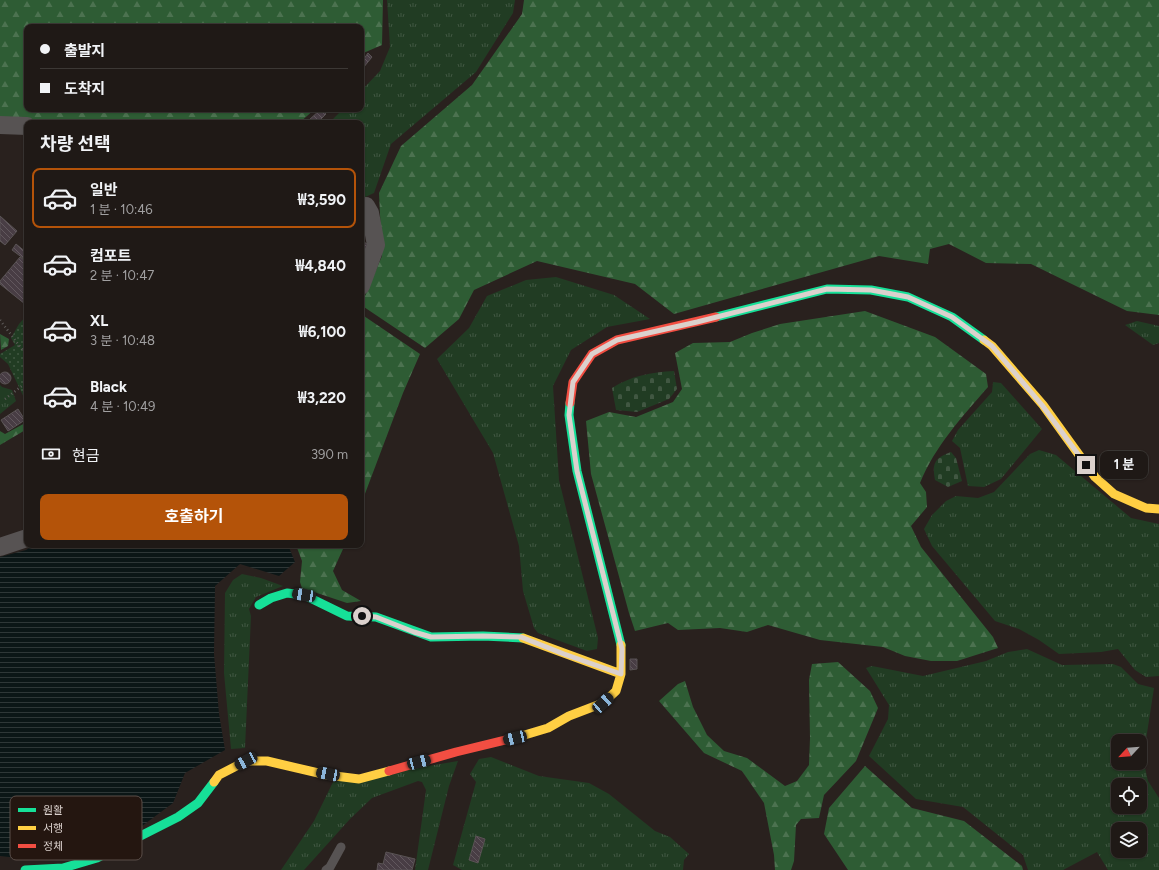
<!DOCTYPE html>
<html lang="ko">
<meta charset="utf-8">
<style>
:root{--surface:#1f1916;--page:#27221f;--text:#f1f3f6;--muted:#a1a0a1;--line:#3c3835;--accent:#b45309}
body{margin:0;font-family:Figtree,"Noto Sans KR",sans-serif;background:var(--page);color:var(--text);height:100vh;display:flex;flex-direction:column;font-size:15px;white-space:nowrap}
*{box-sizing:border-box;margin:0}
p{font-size:13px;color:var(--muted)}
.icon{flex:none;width:22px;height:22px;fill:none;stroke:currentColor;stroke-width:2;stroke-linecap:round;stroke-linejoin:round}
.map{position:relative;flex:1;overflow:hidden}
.details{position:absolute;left:24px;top:120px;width:340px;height:428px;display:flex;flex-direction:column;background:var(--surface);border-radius:8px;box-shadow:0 1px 3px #0004,0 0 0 1px var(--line)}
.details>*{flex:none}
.top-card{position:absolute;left:24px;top:24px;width:340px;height:88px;border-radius:8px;box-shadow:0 1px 3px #0004,0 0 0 1px var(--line);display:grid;align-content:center;height:88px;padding:0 16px;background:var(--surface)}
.needle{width:26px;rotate:244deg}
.controls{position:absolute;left:1111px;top:734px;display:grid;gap:8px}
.controls a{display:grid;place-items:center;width:36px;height:36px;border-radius:8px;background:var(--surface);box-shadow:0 1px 3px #0004,0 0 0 1px var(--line);font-size:20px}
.end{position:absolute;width:18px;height:18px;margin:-9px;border:5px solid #dbd1cd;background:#111;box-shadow:0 0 0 2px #111}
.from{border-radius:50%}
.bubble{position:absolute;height:28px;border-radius:8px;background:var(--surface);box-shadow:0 1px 3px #0004,0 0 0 1px var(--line);font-size:13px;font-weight:700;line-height:28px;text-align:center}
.car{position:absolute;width:12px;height:24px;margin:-12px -6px;border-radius:5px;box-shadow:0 0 3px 1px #0007;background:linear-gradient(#222 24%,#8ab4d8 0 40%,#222 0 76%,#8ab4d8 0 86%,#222 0)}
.top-card b{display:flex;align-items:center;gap:14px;height:38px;font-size:15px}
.top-card b+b{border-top:1px solid var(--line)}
.top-card i{width:10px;height:10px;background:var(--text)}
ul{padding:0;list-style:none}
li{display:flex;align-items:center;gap:12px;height:60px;margin:0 8px 6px;padding:0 8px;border:2px solid transparent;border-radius:8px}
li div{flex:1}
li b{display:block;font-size:15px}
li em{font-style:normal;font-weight:700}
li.selected{border-color:var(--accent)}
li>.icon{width:36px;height:36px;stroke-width:1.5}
h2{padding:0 16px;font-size:18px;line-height:48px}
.pay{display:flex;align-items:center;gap:10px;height:44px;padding:0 16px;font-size:15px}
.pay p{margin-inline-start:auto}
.action{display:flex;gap:8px;margin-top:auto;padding:8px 16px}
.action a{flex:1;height:46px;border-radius:8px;background:var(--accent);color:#fff;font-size:16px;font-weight:700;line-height:46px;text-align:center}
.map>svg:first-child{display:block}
.grass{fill:url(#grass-tufts);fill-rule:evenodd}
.forest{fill:url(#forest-firs)}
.cemetery{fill:url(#cemetery-stones)}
.park{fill:url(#park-dots)}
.water{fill:url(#water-rules)}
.building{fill:url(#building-back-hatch);stroke:#595354}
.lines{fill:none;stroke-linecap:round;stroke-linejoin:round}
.path{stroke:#5f5c5a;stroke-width:2.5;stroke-dasharray:1 3;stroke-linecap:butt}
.lane{stroke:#575353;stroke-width:9}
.street{stroke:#575353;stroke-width:18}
.fast{stroke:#16e098;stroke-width:9}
.slow{stroke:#ffcf43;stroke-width:9}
.jam{stroke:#f24e42;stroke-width:9}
.route{stroke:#dbd1cd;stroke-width:5}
.key{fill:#241610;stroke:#5b4e49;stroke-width:1}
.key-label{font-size:11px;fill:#dbd1cd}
</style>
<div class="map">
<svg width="1159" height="870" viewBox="0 0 1159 870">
<defs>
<pattern id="grass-tufts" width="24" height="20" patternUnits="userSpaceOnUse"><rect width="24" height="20" fill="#213c23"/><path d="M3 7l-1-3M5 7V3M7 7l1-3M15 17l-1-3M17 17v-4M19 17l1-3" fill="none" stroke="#415742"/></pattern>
<pattern id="forest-firs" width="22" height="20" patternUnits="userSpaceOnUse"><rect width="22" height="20" fill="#2e5c34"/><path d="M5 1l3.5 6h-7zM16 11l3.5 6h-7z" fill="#4c7250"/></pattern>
<pattern id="cemetery-stones" width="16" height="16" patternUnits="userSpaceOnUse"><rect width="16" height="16" fill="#213c23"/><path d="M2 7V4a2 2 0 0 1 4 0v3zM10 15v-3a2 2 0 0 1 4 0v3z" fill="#415742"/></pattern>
<pattern id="park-dots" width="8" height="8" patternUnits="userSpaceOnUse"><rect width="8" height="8" fill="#213c23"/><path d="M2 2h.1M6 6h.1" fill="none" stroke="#415742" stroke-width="1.8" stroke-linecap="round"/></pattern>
<pattern id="water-rules" width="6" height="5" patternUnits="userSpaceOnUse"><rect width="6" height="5" fill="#0b1616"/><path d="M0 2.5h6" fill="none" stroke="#2e3737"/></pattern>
<pattern id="building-back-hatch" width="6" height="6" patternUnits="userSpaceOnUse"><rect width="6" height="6" fill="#483d44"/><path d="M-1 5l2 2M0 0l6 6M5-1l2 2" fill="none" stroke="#62585e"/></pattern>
</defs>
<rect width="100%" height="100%" fill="#29211e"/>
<path class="grass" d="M387,0H515L513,13L476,72L391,144L374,193L363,198L361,196V123H329L343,109H361V91L380,71L390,47Z
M556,277L614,295L650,319L607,327L571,350L553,386L559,480L598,638L597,649L587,651L538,633L534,628L523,591L519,546L493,453L437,359L469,328L487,296L526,280Z
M1137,321L1159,326V343L1153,345L1125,325Z
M993,382L1001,383L1042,429L1001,479L984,487L968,486L960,448L952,441L958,430L992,392Z
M0,385L2,387L12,390L16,401L0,414Z
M1039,450L1056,455L1131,518L1159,524V676L1146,677L1135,670L1118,649L1101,652L1059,654L1039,640L1019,629L995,621L932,546L924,529L932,515L946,501L956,496L978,498L994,492L1030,454Z
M242,574L261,578L283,586L256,597L249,609L251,616L245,748L231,749L224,673L225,593L233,580Z
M1027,649L1062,665L1113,664L1121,667L1138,684L1154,688L1143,759L1148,781L1159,798V870H1108L1097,852L1063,870H1028L1023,855L963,807L916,799L869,756L888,719L889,705L866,668L872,666L923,676L986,661L1008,652ZM1118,741H1140V763H1118ZM1118,785H1140V807H1118ZM1118,829H1140V851H1118Z
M491,757L539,776L589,783L609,794L655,831L670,837L689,854L684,860L683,870H462L453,865L476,782L470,774L479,759Z
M458,761L449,786L428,870H415L426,790L422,782L418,781L372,798L350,819L304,870H281L314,821L333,782Z"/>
<path class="forest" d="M0,0H383L382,45L361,54V27H27V109H315L299,123H37L0,117Z
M524,0H1159V315L1127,311L1031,264L986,263L949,244L930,249L928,264L879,256L674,314L635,284L537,261L474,290L459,319L425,348L361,305L382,256L379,193L401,146L472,85L522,14Z
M865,311L935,337L986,374L988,387C962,417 935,446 920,483L926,492L927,507L911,526L921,547L993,637L998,648L957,661H931L905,656L883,647L820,640L768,625L747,632L720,628L678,630L668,623L635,631L629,613L591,474L586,421L609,412L636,417L673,402L682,389L675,353L693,343L730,342L752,333L780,324Z
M361,314L420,354L403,393L363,499L361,512Z
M0,334L9,339L8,346L1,350Z
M27,422V429L0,445V431L5,434Z
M296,545H346L343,549L333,571L342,590L361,601L347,603L302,588L300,582L302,561Z
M838,662L870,691L878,708L856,761L824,795L819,818L801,819L796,825L794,861L791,870H775L774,855L764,803L742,771L704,753L659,701L678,684L685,681L693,707L707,735L724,751L747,758L785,786L797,781L809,765L810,738L809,680L812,664Z
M865,766L912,808L964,821L1022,866L1023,870H848L824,834L829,808Z"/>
<path class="cemetery" d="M674,371L677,389L669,399L637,412L616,410L612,388C631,376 651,372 674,371Z
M951,452L956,458L962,481L948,487L935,480C932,464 934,458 951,452Z"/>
<path class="park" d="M27,315V404L8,364L0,357V354L15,345L11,338L19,324Z"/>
<path class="water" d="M34,545H288L295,562L279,576L240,564L215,586L214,654L219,714L225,750L185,773L173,803L142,826L63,856L28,859L0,856V557L26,550Z"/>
<path class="building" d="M368,53L372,57L363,68L361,66V63Z
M321,109L326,114L317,123H310L308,121Z
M0,216L17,231L5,245L0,241Z
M361,240L370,246L361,266Z
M16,244L27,253V261L12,250Z
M20,257L27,262V301L25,304L0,284V281Z
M-1 378a6 6 0 1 1 12 0a6 6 0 1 1-12 0Z
M18,409L25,420L8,431L1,420Z
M630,659H637V669L630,670Z
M476,836L485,839L478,863L469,860Z
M386,852L415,859L412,870H377L378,863L383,864Z"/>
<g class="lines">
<path class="path" d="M0,320L27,356
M5,399L27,382"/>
<path class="lane" d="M326,870L330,867L341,847"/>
<path class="street" d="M0,125L27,126
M361,286L376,245L370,213L366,206
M0,547L27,538"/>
<path class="fast" d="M716,317L827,289L871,290L908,297L952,317L984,340
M570,403L569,415L577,471L621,645
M259,605L271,598L287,593L304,595L347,616L376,617L431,637L483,636L523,638
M25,870L63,868L97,858L178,817L198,803L214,782"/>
<path class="slow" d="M984,340L992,346L1043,405L1095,477L1114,494L1146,508L1159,509
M523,638L621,674
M518,737L548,728L569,716L603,703L616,691L621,674V645
M214,782L219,775L246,761H267L327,775L359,779L389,771"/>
<path class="jam" d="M570,403L573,382L592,354L617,340L716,317
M389,771L456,752L518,737"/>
</g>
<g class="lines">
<path class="route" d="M362,616L376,617L414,632L431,637L483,636L521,637L564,654L621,674L622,649L577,471L569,415L573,382L592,354L617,340L697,322L827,289L871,290L908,297L952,317L992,346L1042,405L1086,465"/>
</g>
<rect x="10" y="796" width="132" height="64" rx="6" class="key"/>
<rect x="18" y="808" width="18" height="4" fill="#16e098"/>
<rect x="18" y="826" width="18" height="4" fill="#ffcf43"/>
<rect x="18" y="844" width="18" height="4" fill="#f24e42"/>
<g class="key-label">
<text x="43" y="814">원활</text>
<text x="43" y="832">서행</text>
<text x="43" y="850">정체</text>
</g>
</svg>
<div class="controls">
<a><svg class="needle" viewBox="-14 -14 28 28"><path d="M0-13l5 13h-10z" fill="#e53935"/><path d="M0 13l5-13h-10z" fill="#a1a0a1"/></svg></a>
<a><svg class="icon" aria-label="locate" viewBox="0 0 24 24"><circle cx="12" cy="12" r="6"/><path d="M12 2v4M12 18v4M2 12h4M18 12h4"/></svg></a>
<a><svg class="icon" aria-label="layers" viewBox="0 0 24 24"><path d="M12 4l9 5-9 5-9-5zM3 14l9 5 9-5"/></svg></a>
</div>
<i class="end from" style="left:362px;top:616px"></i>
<i class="end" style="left:1086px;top:465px"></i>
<div class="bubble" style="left:1100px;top:451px;width:48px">1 분</div>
<i class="car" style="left:304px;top:595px;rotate:279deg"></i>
<i class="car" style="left:603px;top:703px;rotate:48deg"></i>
<i class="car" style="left:515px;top:738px;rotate:257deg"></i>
<i class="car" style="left:246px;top:761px;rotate:242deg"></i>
<i class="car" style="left:419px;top:762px;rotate:75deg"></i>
<i class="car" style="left:328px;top:774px;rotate:281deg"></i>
<div class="top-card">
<b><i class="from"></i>출발지</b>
<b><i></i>도착지</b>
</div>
<section class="details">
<h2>차량 선택</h2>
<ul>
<li class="selected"><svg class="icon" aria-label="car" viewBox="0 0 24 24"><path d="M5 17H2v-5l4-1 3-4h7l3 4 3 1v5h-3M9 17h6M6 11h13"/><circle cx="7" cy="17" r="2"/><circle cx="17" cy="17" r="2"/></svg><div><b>일반</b><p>1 분 · 10:46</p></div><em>₩3,590</em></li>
<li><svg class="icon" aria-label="car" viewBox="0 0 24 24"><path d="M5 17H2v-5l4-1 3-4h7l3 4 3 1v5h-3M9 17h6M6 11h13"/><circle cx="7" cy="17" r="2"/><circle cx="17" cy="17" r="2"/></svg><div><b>컴포트</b><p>2 분 · 10:47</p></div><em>₩4,840</em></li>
<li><svg class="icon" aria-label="car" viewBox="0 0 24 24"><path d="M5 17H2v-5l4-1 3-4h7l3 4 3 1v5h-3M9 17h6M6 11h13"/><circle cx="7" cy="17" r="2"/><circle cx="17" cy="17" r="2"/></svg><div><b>XL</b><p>3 분 · 10:48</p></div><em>₩6,100</em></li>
<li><svg class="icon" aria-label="car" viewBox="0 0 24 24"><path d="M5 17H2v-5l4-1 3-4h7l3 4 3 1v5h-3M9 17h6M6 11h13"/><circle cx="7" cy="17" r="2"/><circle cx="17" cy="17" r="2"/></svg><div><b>Black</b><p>4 분 · 10:49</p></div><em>₩3,220</em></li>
</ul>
<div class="pay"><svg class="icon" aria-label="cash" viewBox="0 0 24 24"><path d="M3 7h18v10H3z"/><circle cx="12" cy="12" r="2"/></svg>현금<p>390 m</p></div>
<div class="action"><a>호출하기</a></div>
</section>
</div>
